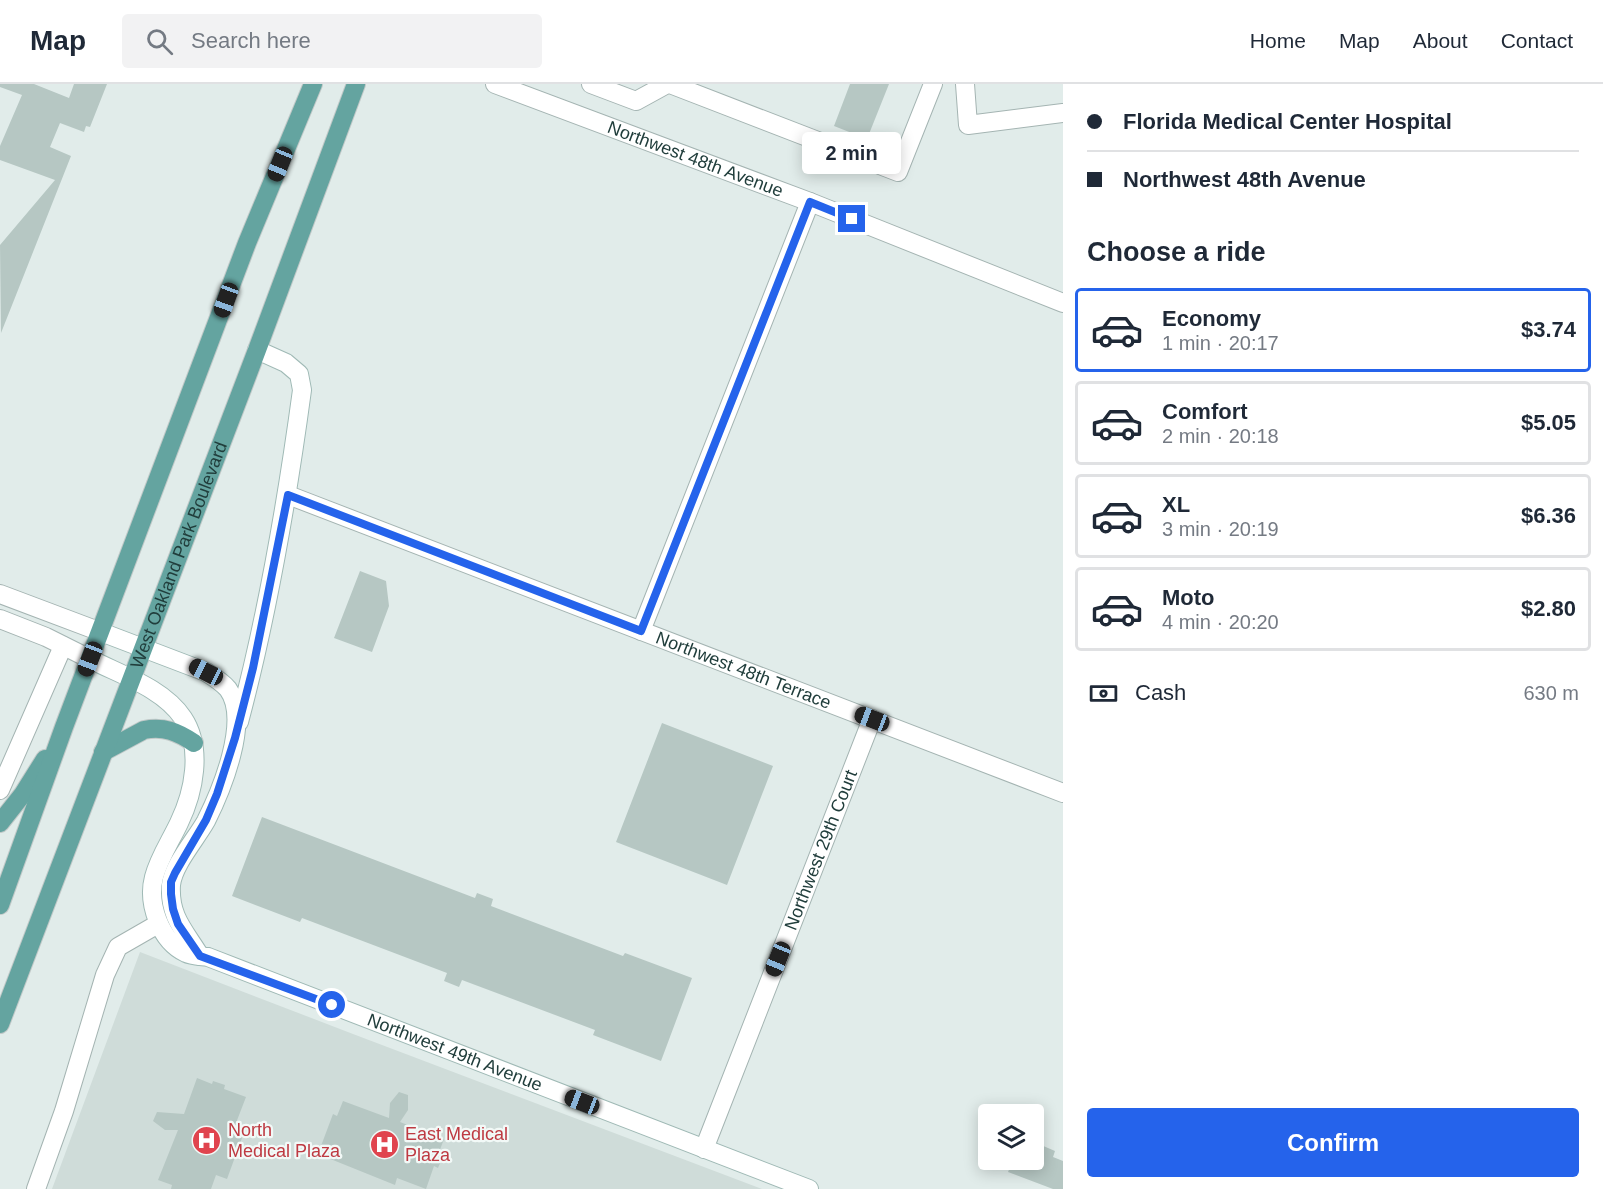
<!DOCTYPE html>
<meta charset="utf-8">
<style>
:root{--surface:#fff;--page:#f2f2f3;--text:#1f2937;--muted:#747a83;--line:#e0e1e3;--accent:#2563eb}
body{margin:0;font-family:Helvetica,sans-serif;background:var(--page);color:var(--text);height:100vh;display:flex;flex-direction:column;font-size:22px;white-space:nowrap}
*{box-sizing:border-box;margin:0}
p{font-size:20px;color:var(--muted)}
.icon{flex:none;width:33px;height:33px;fill:none;stroke:currentColor;stroke-width:2;stroke-linecap:round;stroke-linejoin:round}
.map{position:relative;flex:1;overflow:hidden}
.drawer{display:flex;flex-direction:column;background:var(--surface);width:540px}
.drawer>*{flex:none}
.guide{display:grid;align-content:center;height:132px;padding:0 24px;background:var(--surface)}
.tools{position:absolute;left:978px;top:1020px;display:grid;gap:12px}
.tools a{display:grid;place-items:center;width:66px;height:66px;border-radius:6px;background:var(--surface);box-shadow:0 3px 15px #0003;font-size:30px}
.end{position:absolute;width:27px;height:27px;margin:-14px;border:8px solid #2563eb;background:#fff;box-shadow:0 0 0 3px #fff}
.from{border-radius:50%}
.bubble{position:absolute;height:42px;border-radius:6px;background:var(--surface);box-shadow:0 3px 15px #0003;font-size:20px;font-weight:700;line-height:42px;text-align:center}
.car{position:absolute;width:18px;height:36px;margin:-18px -9px;border-radius:8px;box-shadow:0 0 4px 2px #0007;background:linear-gradient(#222 24%,#8ab4d8 0 40%,#222 0 76%,#8ab4d8 0 86%,#222 0)}
.guide b{display:flex;align-items:center;gap:21px;height:57px;font-size:22px}
.guide b+b{border-top:2px solid var(--line)}
.guide i{width:15px;height:15px;background:var(--text)}
ul{padding:0;list-style:none}
li{display:flex;align-items:center;gap:18px;height:84px;margin:0 12px 9px;padding:0 12px;border:3px solid var(--line);border-radius:6px}
li div{flex:1}
li b{display:block;font-size:22px}
li em{font-style:normal;font-weight:700}
li.active{border-color:var(--accent)}
li>.icon{width:54px;height:54px;stroke-width:1.5}
h2{padding:0 24px;font-size:27px;line-height:72px}
.pay{display:flex;align-items:center;gap:15px;height:66px;padding:0 24px;font-size:22px}
.pay p{margin-inline-start:auto}
.cta{display:flex;gap:12px;margin-top:auto;padding:12px 24px}
.cta a{flex:1;height:69px;border-radius:6px;background:var(--accent);color:#fff;font-size:24px;font-weight:700;line-height:69px;text-align:center}
header{display:flex;align-items:center;gap:36px;box-sizing:border-box;height:84px;padding:0 30px;background:var(--surface);border-bottom:2px solid var(--line)}
header strong{font-size:28px}
nav{display:flex;gap:33px;margin-inline-start:auto;font-size:21px}
.search{width:420px;height:54px;background:var(--page);display:flex;align-items:center;gap:15px;box-sizing:border-box;padding:0 21px;border-radius:6px;color:var(--muted);font-size:22px}
main{display:flex;flex:1;min-height:0}
.map>svg:first-child{display:block}
.built{fill:#cfdcd9}
.building{fill:#b6c7c3}
.lines{fill:none;stroke-linecap:round;stroke-linejoin:round}
.street-casing{stroke:#a4b4b2;stroke-width:20}
.secondary-casing{stroke:#9fb9b5;stroke-width:20}
.primary-casing{stroke:#c1c9c8;stroke-width:20}
.street{stroke:#fff;stroke-width:18}
.secondary{stroke:#fff;stroke-width:18}
.primary{stroke:#64a4a0;stroke-width:18}
.route{stroke:#2563eb;stroke-width:8}
.labels{text-anchor:middle;stroke-width:4.5;stroke-linejoin:round;paint-order:stroke}
.street-label{font-size:18px;fill:#213e3c;stroke:#f2f9f7}
.health-label{font-size:18px;fill:#be3a42;stroke:#f2f9f7;text-anchor:start}
</style>
<header>
<strong>Map</strong>
<div class="search"><svg class="icon" aria-label="search" viewBox="0 0 24 24"><circle cx="10" cy="10" r="6"/><path d="M15 15l6 6"/></svg>Search here</div>
<nav><a>Home</a><a>Map</a><a>About</a><a>Contact</a></nav>
</header>
<main>
<div class="map">
<svg width="1063" height="1105" viewBox="0 0 1063 1105">
<rect width="100%" height="100%" fill="#e1ecea"/>
<path class="built" d="M140,868L353,950L762,1105H52Z"/>
<path class="building" d="M0,0H34L69,14L74,0H107L90,43L86,42L84,48L60,39L50,63L71,72L1,249L0,161L55,96L0,76V62L22,11L0,3Z
M850,0H889L867,55L834,42Z
M360,487L386,497L389,522L372,568L334,554Z
M662,639L773,682L727,801L616,758Z
M262,733L475,814L477,809L493,815L491,822L623,872L625,869L692,894L661,977L593,951L595,946L462,896L459,903L444,897L447,889L302,834L300,838L232,812Z
M197,994L212,1000L213,997L225,1001L224,1005L246,1013L236,1039L246,1043L227,1095L216,1091L211,1105H171L172,1101L158,1096L178,1046H165L153,1037L157,1028L184,1030Z
M399,1008L408,1011V1026L400,1038L444,1055L438,1071L443,1072L438,1084L434,1082L426,1105L397,1094L395,1101L318,1070L333,1030L337,1032L343,1017L389,1034L390,1019Z
M1034,1058L1055,1067L1053,1073L1063,1077V1105H1053L1008,1088L1013,1076H1034Z"/>
<g class="lines">
<defs>
<g id="street">
<path id="s1" d="M495,0L810,118L1063,219"/>
<path d="M591,0L636,17L667,0"/>
<path d="M670,0L898,88L933,0"/>
<path d="M965,0L968,41L1063,29"/>
<path id="s2" d="M288,411L1063,709"/>
<path d="M0,510L101,548"/>
<path d="M0,535L46,553L90,575"/>
<path d="M641,547L810,118"/>
<path d="M0,706L63,562"/>
<path id="s3" d="M704,1065L872,635"/>
<path d="M36,1105L64,1027L105,891L118,863L158,840"/>
</g>
<g id="secondary">
<path d="M101,548L206,588C214,593 222,598 228,605C251,636 221,707 206,737C196,755 173,781 171,801C169,833 185,847 200,872"/>
<path id="s4" d="M90,575C121,591 163,604 183,634C203,664 194,708 179,739C170,758 159,774 154,793C147,819 160,857 186,869C192,872 201,872 208,873L809,1105"/>
<path d="M239,638C268,529 287,417 302,306L299,290L286,279L257,266"/>
</g>
<g id="primary">
<path d="M103,668L144,646C164,642 178,648 194,659"/>
<path d="M0,739L23,710L45,675"/>
<path d="M0,821L64,643L247,159L313,0"/>
<path id="s5" d="M0,940L257,266L356,0"/>
</g>
</defs>
<use href="#street" class="street-casing"/>
<use href="#secondary" class="secondary-casing"/>
<use href="#primary" class="primary-casing"/>
<use href="#street" class="street"/>
<use href="#secondary" class="secondary"/>
<use href="#primary" class="primary"/>
</g>
<g class="lines">
<path class="route" d="M332,921L200,872L178,840L173,825L171,810V798L175,789L206,736L217,710L235,654L253,584L288,411L641,547L810,118L852,135"/>
</g>
<defs>
<symbol id="hospital-disc" viewBox="-11 -11 22 22"><circle r="9.5" fill="#e0444e" stroke="#f2f9f7"/><path d="M-5-5h3v3.5h4V-5h3V5h-3V1.5h-4V5h-3Z" fill="#fff"/></symbol>
</defs>
<g fill-rule="evenodd">
<use href="#hospital-disc" x="190" y="1040" width="33" height="33"/>
<use href="#hospital-disc" x="368" y="1044" width="33" height="33"/>
</g>
<g class="labels">
<g class="street-label">
<text dy="6" stroke="none"><textPath href="#s1" startOffset="214">Northwest 48th Avenue</textPath></text>
<text dy="6" stroke="none"><textPath href="#s5" startOffset="502">West Oakland Park Boulevard</textPath></text>
<text dy="6" stroke="none"><textPath href="#s2" startOffset="488">Northwest 48th Terrace</textPath></text>
<text dy="6" stroke="none"><textPath href="#s3" startOffset="321">Northwest 29th Court</textPath></text>
<text dy="6" stroke="none"><textPath href="#s4" startOffset="656">Northwest 49th Avenue</textPath></text>
</g>
<g class="health-label">
<text x="228" y="1052">North<tspan x="228" dy="21">Medical Plaza</tspan></text>
<text x="405" y="1056">East Medical<tspan x="405" dy="21">Plaza</tspan></text>
</g>
</g>
</svg>
<div class="tools">
<a><svg class="icon" aria-label="layers" viewBox="0 0 24 24"><path d="M12 4l9 5-9 5-9-5zM3 14l9 5 9-5"/></svg></a>
</div>
<i class="end from" style="left:332px;top:921px"></i>
<i class="end" style="left:852px;top:135px"></i>
<div class="bubble" style="left:802px;top:48px;width:99px">2 min</div>
<i class="car" style="left:280px;top:80px;rotate:202deg"></i>
<i class="car" style="left:226px;top:216px;rotate:200deg"></i>
<i class="car" style="left:90px;top:575px;rotate:201deg"></i>
<i class="car" style="left:206px;top:588px;rotate:297deg"></i>
<i class="car" style="left:872px;top:635px;rotate:291deg"></i>
<i class="car" style="left:778px;top:875px;rotate:202deg"></i>
<i class="car" style="left:582px;top:1018px;rotate:291deg"></i>
</div>
<section class="drawer">
<div class="guide">
<b><i class="from"></i>Florida Medical Center Hospital</b>
<b><i></i>Northwest 48th Avenue</b>
</div>
<h2>Choose a ride</h2>
<ul>
<li class="active"><svg class="icon" aria-label="car" viewBox="0 0 24 24"><path d="M5 17H2v-5l4-1 3-4h7l3 4 3 1v5h-3M9 17h6M6 11h13"/><circle cx="7" cy="17" r="2"/><circle cx="17" cy="17" r="2"/></svg><div><b>Economy</b><p>1 min · 20:17</p></div><em>$3.74</em></li>
<li><svg class="icon" aria-label="car" viewBox="0 0 24 24"><path d="M5 17H2v-5l4-1 3-4h7l3 4 3 1v5h-3M9 17h6M6 11h13"/><circle cx="7" cy="17" r="2"/><circle cx="17" cy="17" r="2"/></svg><div><b>Comfort</b><p>2 min · 20:18</p></div><em>$5.05</em></li>
<li><svg class="icon" aria-label="car" viewBox="0 0 24 24"><path d="M5 17H2v-5l4-1 3-4h7l3 4 3 1v5h-3M9 17h6M6 11h13"/><circle cx="7" cy="17" r="2"/><circle cx="17" cy="17" r="2"/></svg><div><b>XL</b><p>3 min · 20:19</p></div><em>$6.36</em></li>
<li><svg class="icon" aria-label="car" viewBox="0 0 24 24"><path d="M5 17H2v-5l4-1 3-4h7l3 4 3 1v5h-3M9 17h6M6 11h13"/><circle cx="7" cy="17" r="2"/><circle cx="17" cy="17" r="2"/></svg><div><b>Moto</b><p>4 min · 20:20</p></div><em>$2.80</em></li>
</ul>
<div class="pay"><svg class="icon" aria-label="cash" viewBox="0 0 24 24"><path d="M3 7h18v10H3z"/><circle cx="12" cy="12" r="2"/></svg>Cash<p>630 m</p></div>
<div class="cta"><a>Confirm</a></div>
</section>
</main>
